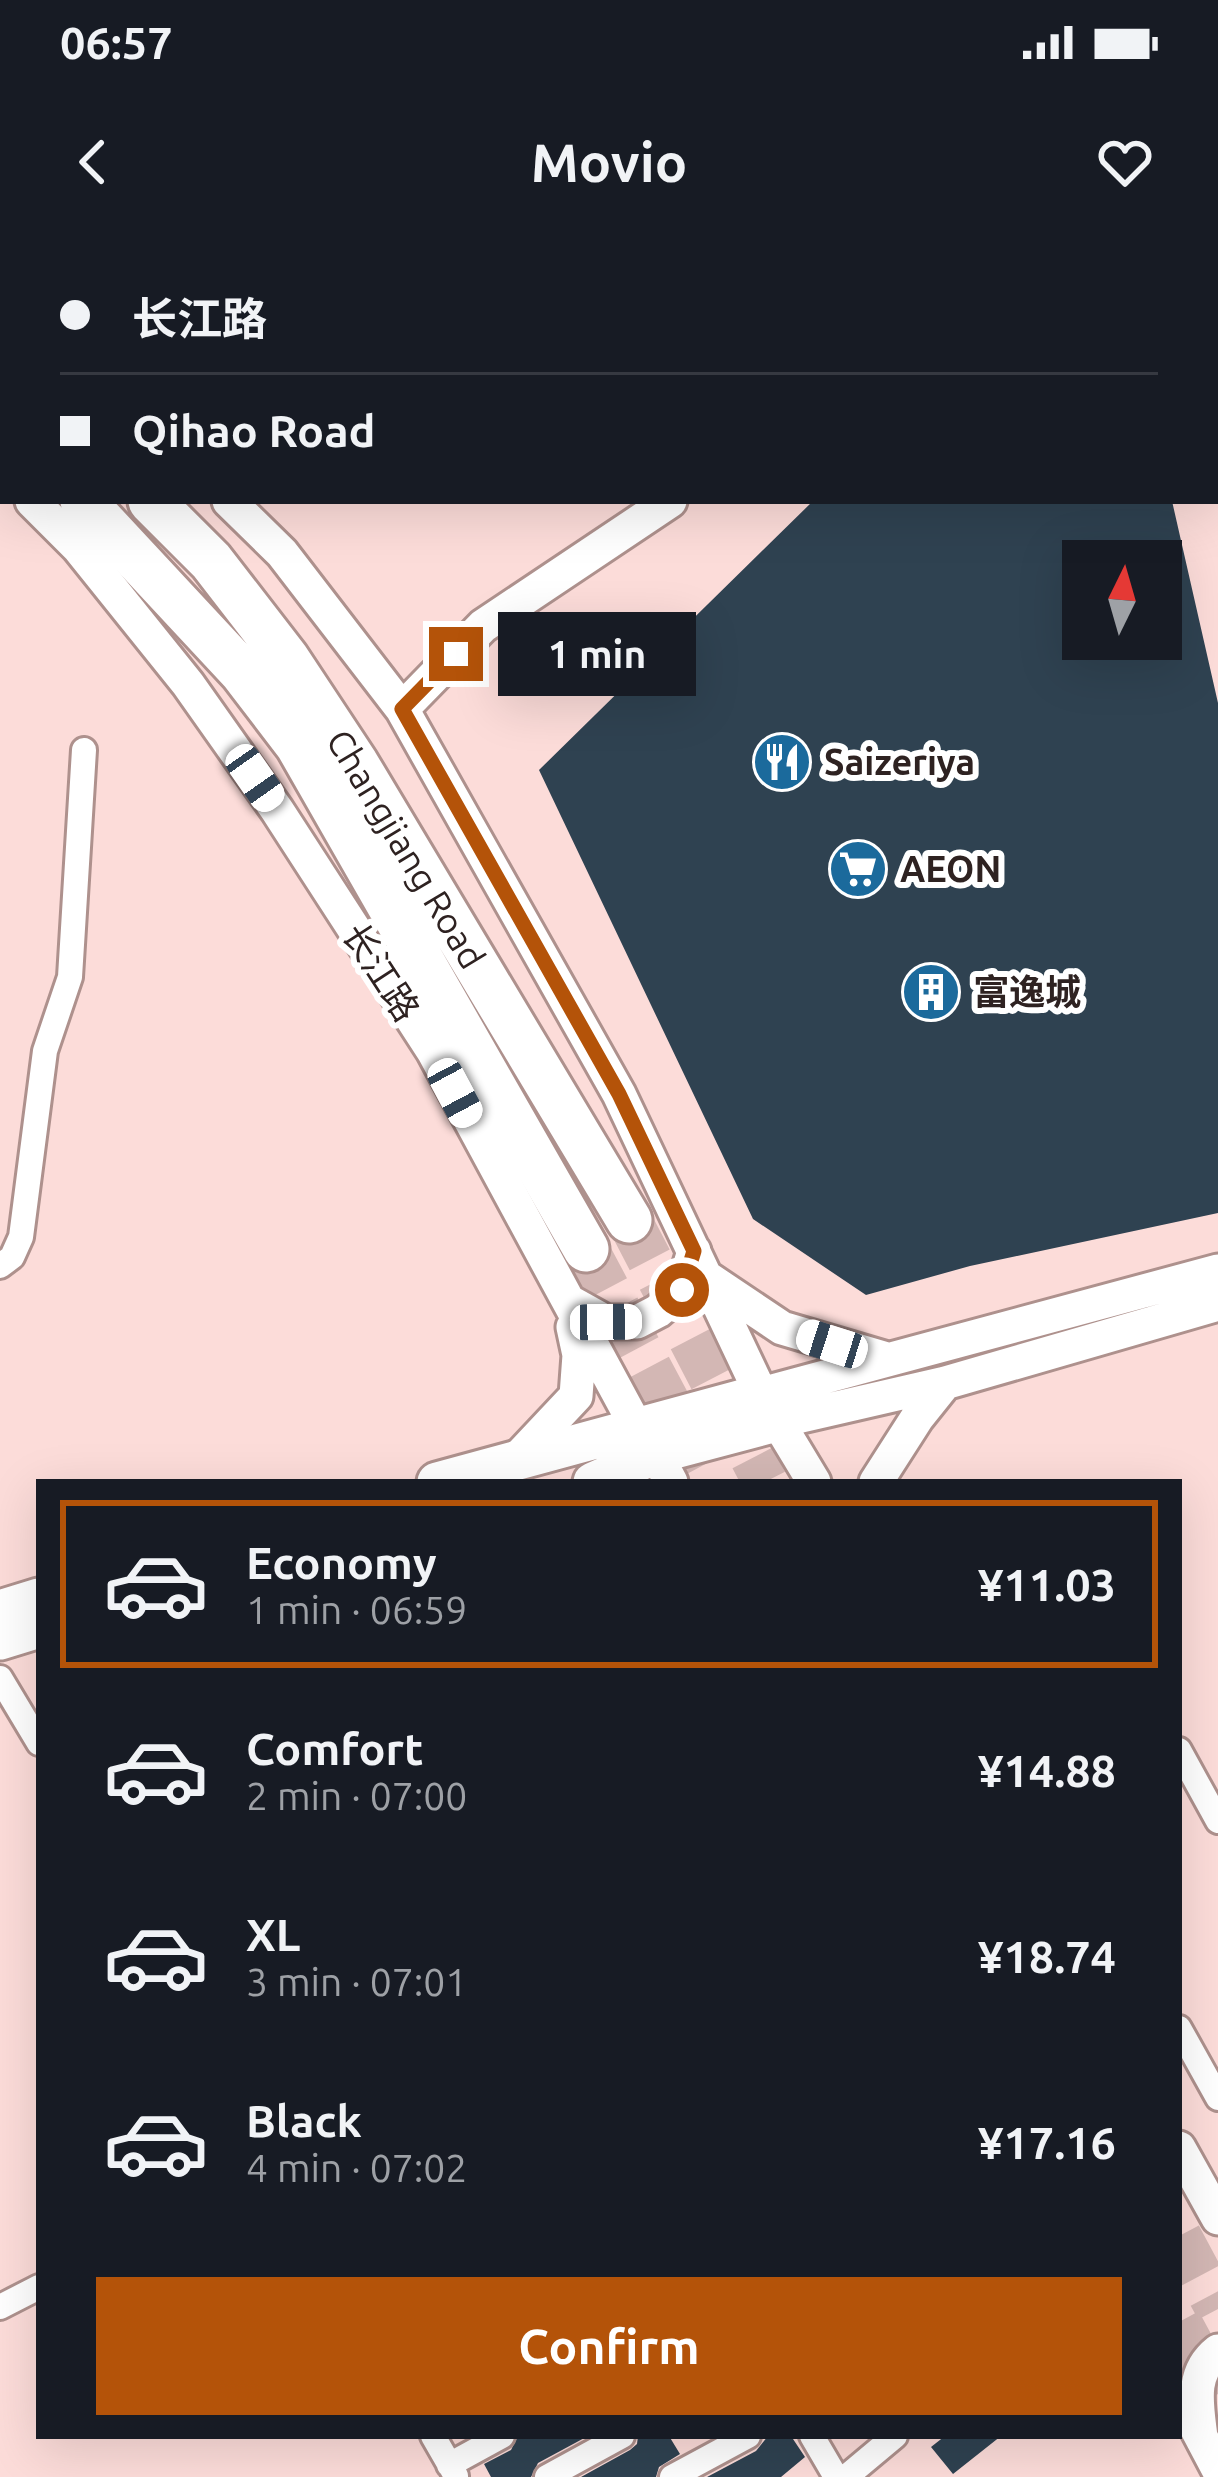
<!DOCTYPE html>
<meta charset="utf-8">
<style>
:root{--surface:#171b24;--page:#242831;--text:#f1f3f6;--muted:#9ea1a6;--line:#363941;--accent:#b45309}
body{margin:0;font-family:Ubuntu,"Noto Sans SC",sans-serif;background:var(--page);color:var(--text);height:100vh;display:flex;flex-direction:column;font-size:45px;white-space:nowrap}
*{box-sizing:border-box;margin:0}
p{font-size:39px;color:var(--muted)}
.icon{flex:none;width:66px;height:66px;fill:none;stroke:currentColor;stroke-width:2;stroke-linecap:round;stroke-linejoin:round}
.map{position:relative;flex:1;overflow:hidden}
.sheet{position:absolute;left:36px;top:1239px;width:1146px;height:960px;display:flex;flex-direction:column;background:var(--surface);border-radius:0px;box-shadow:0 12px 48px #0002}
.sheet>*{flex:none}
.top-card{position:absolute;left:0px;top:0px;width:1218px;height:264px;box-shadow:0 12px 48px #0002;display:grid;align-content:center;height:264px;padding:0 60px;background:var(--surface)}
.needle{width:78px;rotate:5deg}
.tools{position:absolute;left:1062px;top:300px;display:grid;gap:24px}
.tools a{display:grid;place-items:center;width:120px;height:120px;border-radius:0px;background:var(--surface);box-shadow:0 12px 48px #0002;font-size:60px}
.end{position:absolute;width:54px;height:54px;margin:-27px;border:15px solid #b45309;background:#fff;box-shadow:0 0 0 6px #fff}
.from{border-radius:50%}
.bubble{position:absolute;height:84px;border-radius:0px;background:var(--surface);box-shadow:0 12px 48px #0002;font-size:39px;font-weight:700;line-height:84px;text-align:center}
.car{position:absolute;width:36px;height:72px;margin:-36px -18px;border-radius:15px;box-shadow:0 0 9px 3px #0007;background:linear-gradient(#fff 24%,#345 0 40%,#fff 0 76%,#345 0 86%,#fff 0)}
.top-card b{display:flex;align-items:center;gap:42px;height:114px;font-size:45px}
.top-card b+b{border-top:3px solid var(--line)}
.top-card i{width:30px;height:30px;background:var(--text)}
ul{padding:21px 0 0;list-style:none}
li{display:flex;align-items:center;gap:36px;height:168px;margin:0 24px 18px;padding:0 36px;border:6px solid transparent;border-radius:0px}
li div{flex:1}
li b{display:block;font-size:45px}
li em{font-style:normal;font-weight:700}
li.active{border-color:var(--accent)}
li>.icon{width:108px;height:108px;stroke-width:1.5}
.button{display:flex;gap:24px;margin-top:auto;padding:24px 60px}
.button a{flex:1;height:138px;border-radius:0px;background:var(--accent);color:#fff;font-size:48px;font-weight:700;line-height:138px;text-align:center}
.status{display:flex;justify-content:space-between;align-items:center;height:84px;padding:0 60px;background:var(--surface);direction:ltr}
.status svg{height:33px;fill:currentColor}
header{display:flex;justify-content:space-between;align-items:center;height:156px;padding:0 60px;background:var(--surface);font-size:54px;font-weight:700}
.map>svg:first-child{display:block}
.building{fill:#2f4251;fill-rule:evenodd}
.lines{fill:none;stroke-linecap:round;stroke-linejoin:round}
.highway-tunnel{stroke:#d3b7b4;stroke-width:45;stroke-dasharray:45 22;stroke-linecap:butt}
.street-casing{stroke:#ae918d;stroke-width:30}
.secondary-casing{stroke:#ae918d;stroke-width:39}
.primary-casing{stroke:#ae918d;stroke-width:45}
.highway-casing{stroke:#ae918d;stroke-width:51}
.street{stroke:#fff;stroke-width:24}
.secondary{stroke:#fff;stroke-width:33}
.primary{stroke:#fff;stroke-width:39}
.highway{stroke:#fff;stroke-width:45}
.route{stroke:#b45309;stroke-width:15}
.labels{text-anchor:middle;stroke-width:12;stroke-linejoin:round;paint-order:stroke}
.poi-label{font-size:36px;font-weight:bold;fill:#2e2221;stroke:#fff;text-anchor:start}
.street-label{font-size:36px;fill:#2e2221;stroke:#fff}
</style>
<div class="status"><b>06:57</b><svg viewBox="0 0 49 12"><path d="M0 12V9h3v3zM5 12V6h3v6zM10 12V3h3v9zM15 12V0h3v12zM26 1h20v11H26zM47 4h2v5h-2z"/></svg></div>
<header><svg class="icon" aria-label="back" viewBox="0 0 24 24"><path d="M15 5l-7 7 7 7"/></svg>Movio<svg class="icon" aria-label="heart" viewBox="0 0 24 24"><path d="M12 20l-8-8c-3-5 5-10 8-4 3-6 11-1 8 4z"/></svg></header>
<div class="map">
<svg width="1218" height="2237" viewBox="0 0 1218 2237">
<rect width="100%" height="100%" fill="#fcdcd9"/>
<path class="building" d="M813,261H1172L1218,463V973L970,1026L866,1055L753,979L539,530ZM1083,321H1161V399H1083Z
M518,2196H588L538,2223L531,2237H491L484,2224L511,2210Z
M638,2196H669L680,2214L659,2227L656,2237H581L630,2210L637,2204Z
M768,2196H791L805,2217L781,2237H707L756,2211Z
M945,2196H1001L953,2234L931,2207Z"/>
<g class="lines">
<path class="highway-tunnel" d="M629,980L765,1242
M586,1009L710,1242
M1179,1996L1218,2069
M1179,2082L1218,2154"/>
<defs>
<path id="street" d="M0,1026L12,1017L21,997L45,811L70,737L84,510
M0,1438L39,1503
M1179,1510L1218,1581
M1179,1788L1218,1858
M0,2067L39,2047
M433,2196L456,2236
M812,2196L836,2237
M449,2225L502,2196
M547,2237L622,2196
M672,2237L748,2196
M846,2237L895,2196"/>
<path id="secondary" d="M958,3L961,0
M0,36L3,39
M0,229L3,232
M32,261L78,307L188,444L277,570L433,811L637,1188L656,1214L671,1242
M229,261L282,313L402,469L619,854L761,1154L814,1242
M402,469L483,386L670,261
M706,1037L782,1088L887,1119
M570,1062L606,1082H637L658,1071L682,1050L694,1011
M761,1154L1218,1031
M780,1181L945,1143L1218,1064
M515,1221L576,1156L579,1115L573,1087
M876,1242L917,1178L945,1143
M1179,1908L1218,1978
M1191,2178L1218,2229
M1201,2197C1197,2164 1190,2133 1218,2111"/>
<path id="primary" d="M437,1242L761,1154
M593,1242L656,1214L780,1181
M0,1370L39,1358
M0,1400L39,1388"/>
<path id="highway" d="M0,112L3,115
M0,181L3,184
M83,261L243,433L298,505L586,1009
M151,261L211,321L286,418L356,524L629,980"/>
</defs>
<use href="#street" class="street-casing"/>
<use href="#secondary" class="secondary-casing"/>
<use href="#primary" class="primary-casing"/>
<use href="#highway" class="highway-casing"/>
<use href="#street" class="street"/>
<use href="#secondary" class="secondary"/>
<use href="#primary" class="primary"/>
<use href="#highway" class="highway"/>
</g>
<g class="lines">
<path class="route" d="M456,414L402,469L619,854L694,1011L682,1050"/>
</g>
<defs>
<symbol id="restaurant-disc" viewBox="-11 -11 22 22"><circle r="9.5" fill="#1b6a9c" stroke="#fff"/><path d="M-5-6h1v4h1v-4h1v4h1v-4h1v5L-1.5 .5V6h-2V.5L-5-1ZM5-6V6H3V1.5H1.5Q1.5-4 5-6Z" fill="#fff"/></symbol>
<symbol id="supermarket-disc" viewBox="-11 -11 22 22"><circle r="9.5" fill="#1b6a9c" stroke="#fff"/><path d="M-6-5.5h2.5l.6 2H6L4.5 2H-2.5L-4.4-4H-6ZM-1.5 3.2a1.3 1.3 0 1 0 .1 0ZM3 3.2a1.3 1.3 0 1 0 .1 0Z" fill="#fff"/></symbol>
<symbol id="building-disc" viewBox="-11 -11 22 22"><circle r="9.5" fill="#1b6a9c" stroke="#fff"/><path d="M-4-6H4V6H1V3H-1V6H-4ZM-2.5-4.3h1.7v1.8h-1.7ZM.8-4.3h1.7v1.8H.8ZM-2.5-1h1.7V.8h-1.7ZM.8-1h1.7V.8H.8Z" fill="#fff"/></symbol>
</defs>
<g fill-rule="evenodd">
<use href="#restaurant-disc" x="749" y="489" width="66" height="66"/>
<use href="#supermarket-disc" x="825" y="596" width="66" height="66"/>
<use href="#building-disc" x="898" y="719" width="66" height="66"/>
</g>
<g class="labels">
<g class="poi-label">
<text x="824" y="535">Saizeriya</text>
<text x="900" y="642">AEON</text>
<text x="973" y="765">富逸城</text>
</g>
<g class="street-label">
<text transform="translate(406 609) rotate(59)" y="13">Changjiang Road</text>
<text transform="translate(381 732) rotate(57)" y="13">长江路</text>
</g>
</g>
</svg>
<div class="tools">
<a><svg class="needle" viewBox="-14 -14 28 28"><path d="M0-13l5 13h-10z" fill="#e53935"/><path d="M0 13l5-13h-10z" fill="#9ea1a6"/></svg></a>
</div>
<i class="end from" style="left:682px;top:1050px"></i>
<i class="end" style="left:456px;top:414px"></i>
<div class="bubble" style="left:498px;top:372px;width:198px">1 min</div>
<i class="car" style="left:255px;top:538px;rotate:145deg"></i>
<i class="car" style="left:455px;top:853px;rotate:152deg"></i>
<i class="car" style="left:606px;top:1082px;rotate:89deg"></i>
<i class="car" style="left:832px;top:1104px;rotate:288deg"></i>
<div class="top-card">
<b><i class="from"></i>长江路</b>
<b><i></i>Qihao Road</b>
</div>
<section class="sheet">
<ul>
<li class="active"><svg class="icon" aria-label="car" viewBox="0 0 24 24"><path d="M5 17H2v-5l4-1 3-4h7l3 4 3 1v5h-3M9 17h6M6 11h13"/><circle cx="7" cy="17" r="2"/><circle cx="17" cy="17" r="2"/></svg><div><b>Economy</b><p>1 min · 06:59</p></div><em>¥11.03</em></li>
<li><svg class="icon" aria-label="car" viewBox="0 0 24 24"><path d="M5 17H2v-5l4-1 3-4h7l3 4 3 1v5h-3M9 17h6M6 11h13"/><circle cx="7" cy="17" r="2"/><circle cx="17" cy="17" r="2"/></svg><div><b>Comfort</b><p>2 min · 07:00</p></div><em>¥14.88</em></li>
<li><svg class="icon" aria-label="car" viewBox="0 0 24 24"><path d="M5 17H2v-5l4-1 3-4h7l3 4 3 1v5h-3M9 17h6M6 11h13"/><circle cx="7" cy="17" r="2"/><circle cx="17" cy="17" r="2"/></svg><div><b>XL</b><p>3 min · 07:01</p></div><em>¥18.74</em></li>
<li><svg class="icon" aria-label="car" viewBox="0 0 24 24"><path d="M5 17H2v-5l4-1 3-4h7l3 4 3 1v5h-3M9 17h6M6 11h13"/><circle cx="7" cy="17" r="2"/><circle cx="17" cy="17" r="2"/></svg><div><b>Black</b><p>4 min · 07:02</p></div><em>¥17.16</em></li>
</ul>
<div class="button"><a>Confirm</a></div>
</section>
</div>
